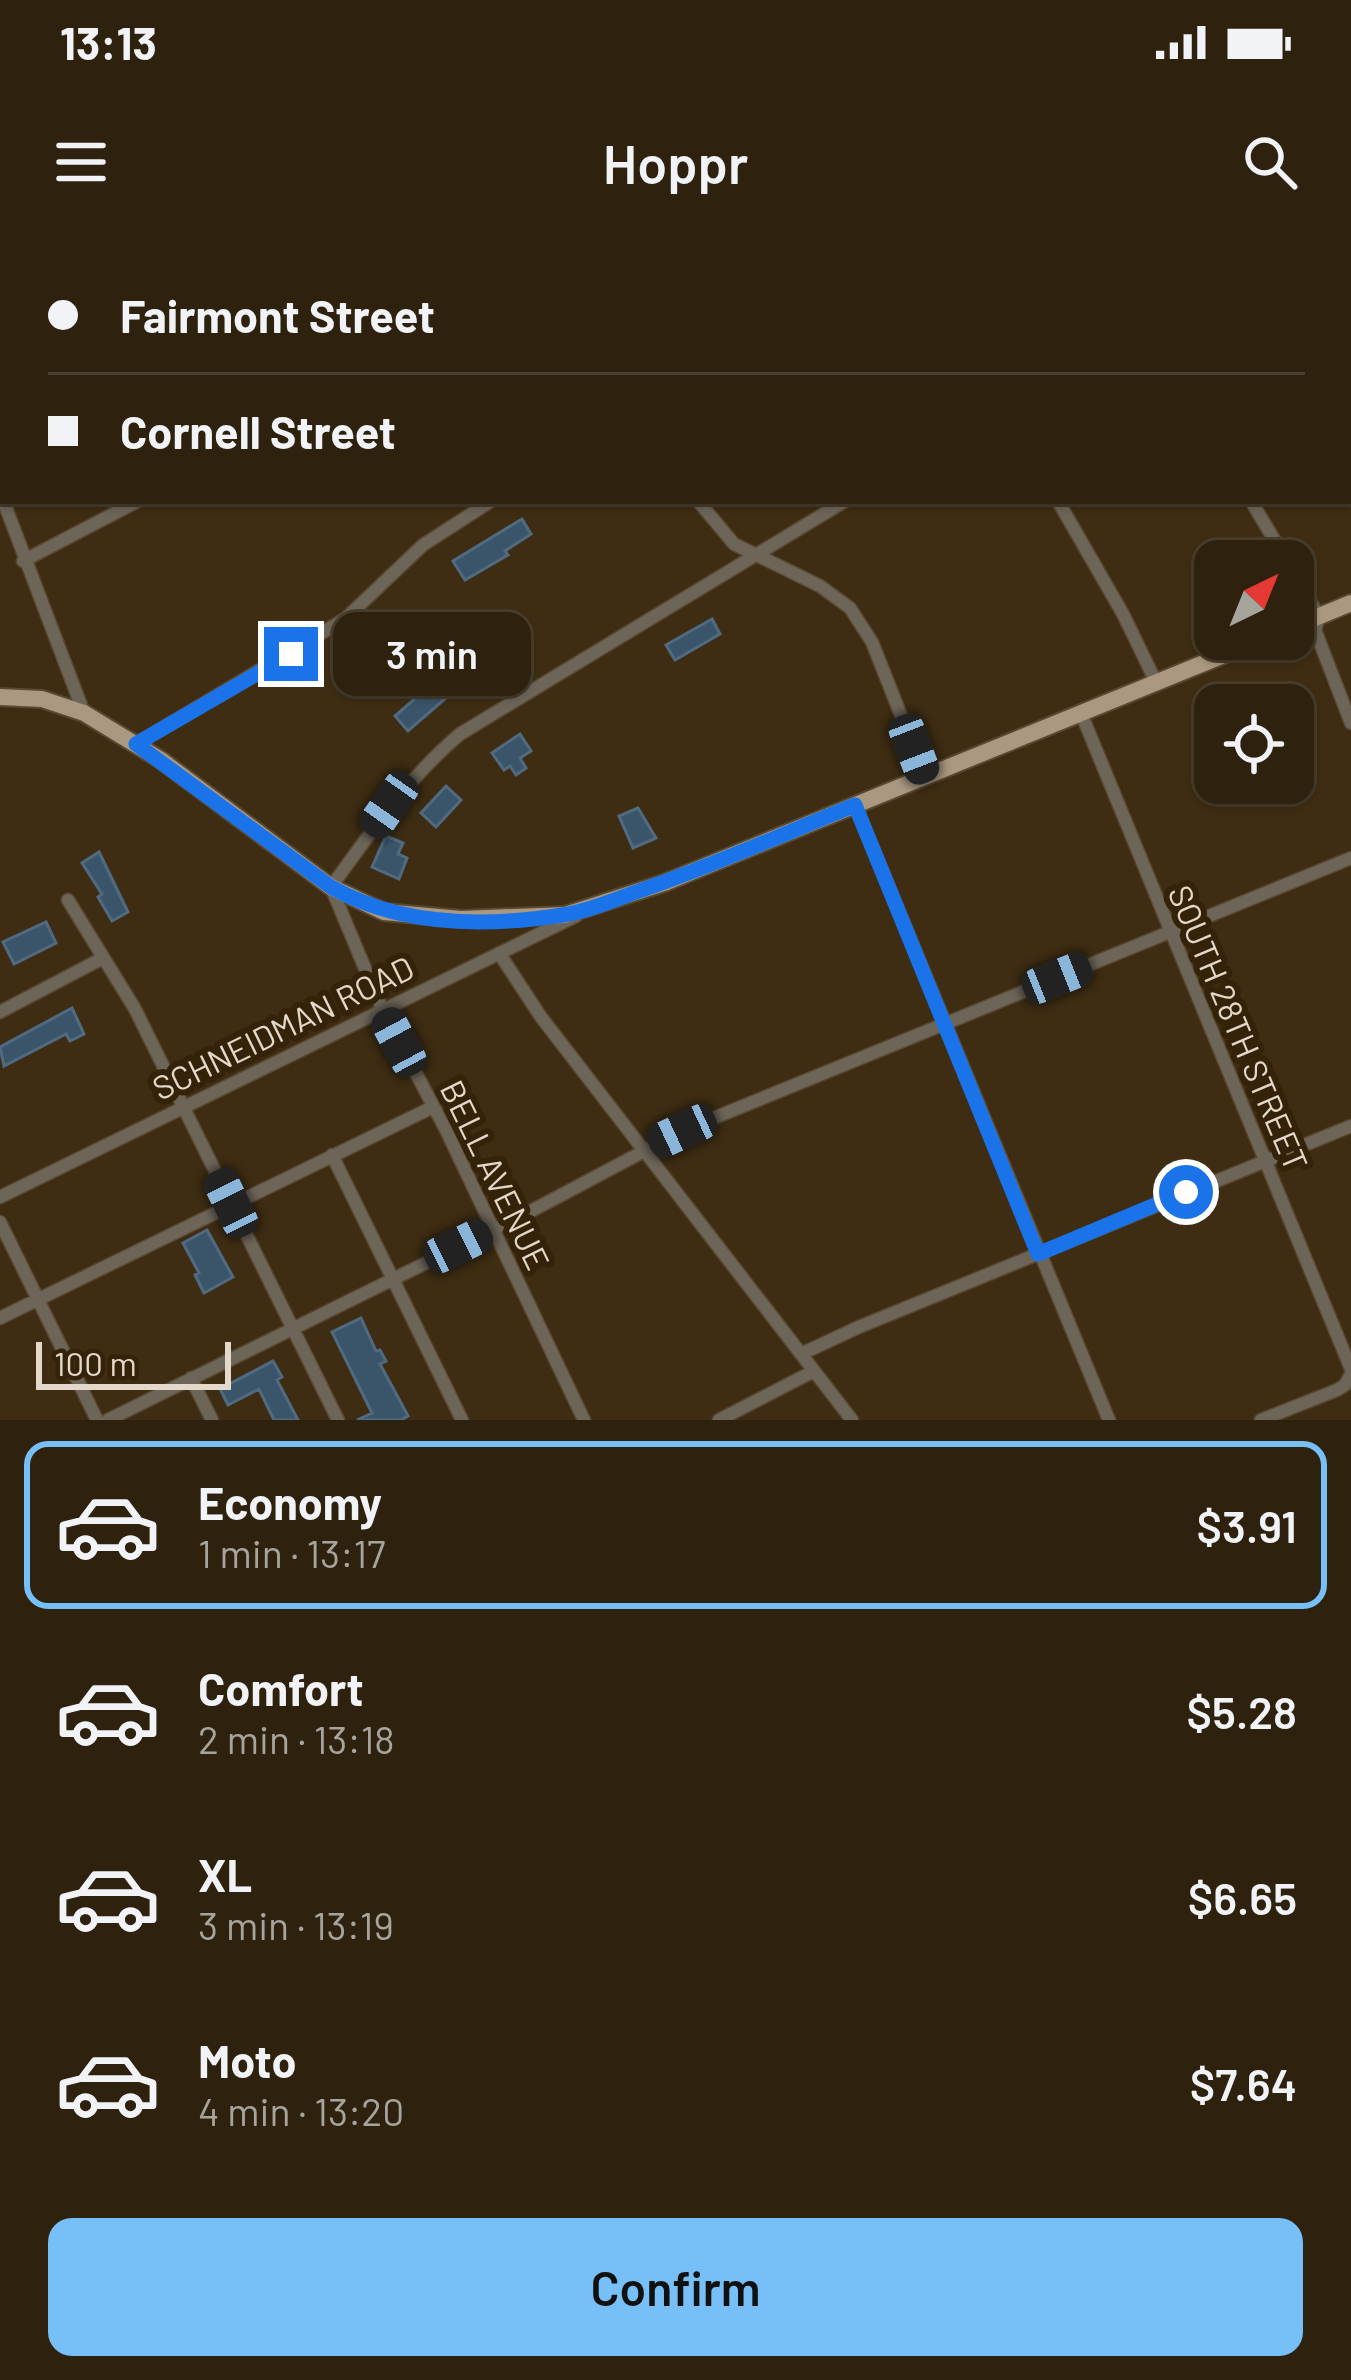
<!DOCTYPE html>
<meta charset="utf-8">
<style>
:root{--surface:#2e220e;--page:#3a2f1c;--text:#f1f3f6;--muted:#a7a49e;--line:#493f2e;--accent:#77bff7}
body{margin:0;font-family:Barlow,sans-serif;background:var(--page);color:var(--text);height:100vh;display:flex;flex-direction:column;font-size:45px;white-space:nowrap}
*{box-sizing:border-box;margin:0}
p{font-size:39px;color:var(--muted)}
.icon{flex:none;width:66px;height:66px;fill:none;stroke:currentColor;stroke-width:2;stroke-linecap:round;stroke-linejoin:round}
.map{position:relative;height:1180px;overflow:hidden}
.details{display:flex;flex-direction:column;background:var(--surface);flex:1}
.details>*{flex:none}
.hud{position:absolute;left:0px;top:0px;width:1353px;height:264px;box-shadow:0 3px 9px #0004,0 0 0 3px var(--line);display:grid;align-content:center;height:264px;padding:0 48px;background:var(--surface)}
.needle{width:78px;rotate:43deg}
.fabs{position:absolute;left:1194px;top:300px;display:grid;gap:24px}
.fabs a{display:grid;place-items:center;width:120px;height:120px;border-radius:24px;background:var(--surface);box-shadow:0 3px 9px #0004,0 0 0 3px var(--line);font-size:60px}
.scale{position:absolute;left:36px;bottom:30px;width:195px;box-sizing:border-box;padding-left:12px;border:6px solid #e3d8c9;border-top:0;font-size:33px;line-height:42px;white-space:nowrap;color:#e3d8c9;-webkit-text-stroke:9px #342308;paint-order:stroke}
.end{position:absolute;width:54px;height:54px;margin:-27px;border:15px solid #1a73e8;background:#fff;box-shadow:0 0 0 6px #fff}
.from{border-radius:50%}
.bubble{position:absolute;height:84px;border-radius:24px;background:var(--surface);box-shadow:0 3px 9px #0004,0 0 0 3px var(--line);font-size:39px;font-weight:600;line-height:84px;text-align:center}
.car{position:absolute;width:36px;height:72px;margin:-36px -18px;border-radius:15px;box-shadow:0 0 9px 3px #0007;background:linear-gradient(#222 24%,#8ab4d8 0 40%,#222 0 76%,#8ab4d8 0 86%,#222 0)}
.hud b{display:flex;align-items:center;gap:42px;height:114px;font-size:45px}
.hud b+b{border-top:3px solid var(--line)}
.hud i{width:30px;height:30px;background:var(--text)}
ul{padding:21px 0 0;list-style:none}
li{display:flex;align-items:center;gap:36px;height:168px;margin:0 24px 18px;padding:0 24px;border:6px solid transparent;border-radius:24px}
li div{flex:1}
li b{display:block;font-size:45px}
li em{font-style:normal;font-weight:600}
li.current{border-color:var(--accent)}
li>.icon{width:108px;height:108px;stroke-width:1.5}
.primary-button{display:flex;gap:24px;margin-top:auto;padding:24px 48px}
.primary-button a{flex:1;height:138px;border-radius:24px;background:var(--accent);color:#111;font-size:48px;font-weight:600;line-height:138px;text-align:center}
.status{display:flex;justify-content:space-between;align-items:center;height:84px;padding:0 60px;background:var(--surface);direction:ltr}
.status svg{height:33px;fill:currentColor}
header{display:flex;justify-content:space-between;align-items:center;height:156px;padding:0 48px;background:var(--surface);font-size:54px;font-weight:600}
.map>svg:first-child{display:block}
.building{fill:#3a5469;stroke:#506b81;stroke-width:3}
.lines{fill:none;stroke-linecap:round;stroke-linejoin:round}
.minor-casing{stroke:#584830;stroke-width:15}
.major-casing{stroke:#584830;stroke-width:20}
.minor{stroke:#6e6559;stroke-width:12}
.major{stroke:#aa9980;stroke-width:16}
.route{stroke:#1a73e8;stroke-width:15}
.labels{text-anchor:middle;stroke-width:12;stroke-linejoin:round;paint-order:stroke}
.street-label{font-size:33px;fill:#e3d8c9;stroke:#342308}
</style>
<div class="status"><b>13:13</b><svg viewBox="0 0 49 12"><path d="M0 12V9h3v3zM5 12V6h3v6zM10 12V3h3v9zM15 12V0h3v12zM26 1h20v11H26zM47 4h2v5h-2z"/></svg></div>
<header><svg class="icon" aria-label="menu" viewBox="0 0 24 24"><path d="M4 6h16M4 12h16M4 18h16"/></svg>Hoppr<svg class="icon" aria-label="search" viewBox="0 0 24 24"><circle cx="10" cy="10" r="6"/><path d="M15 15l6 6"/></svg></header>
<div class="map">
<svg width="1351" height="1180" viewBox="0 0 1351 1180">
<rect width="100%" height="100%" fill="#3e2d13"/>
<path class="building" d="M522,279L531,294L505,311L508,315L465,340L453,321Z
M712,379L720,394L675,420L666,405Z
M434,442L447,457L408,491L395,476Z
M520,494L531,511L520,518L526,528L516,535L510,526L504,530L492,513Z
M446,546L461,560L436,587L421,573Z
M638,568L656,598L633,608L619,576Z
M386,596L403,603L398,614L407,618L399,639L372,627Z
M99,612L128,672L112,681L98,657L102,654L82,623Z
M46,682L56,703L14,724L3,702Z
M72,768L84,794L70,801L66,794L4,826L0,807Z
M207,990L233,1037L204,1053L195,1035L199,1033L183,1003Z
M361,1078L376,1111L380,1110L386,1121L380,1124L408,1176L401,1180H357L372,1173L332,1092Z
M273,1121L282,1137L277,1140L298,1180H274L259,1149L228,1165L220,1149Z"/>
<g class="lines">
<defs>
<path id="minor" d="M256,0L258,3
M601,0L603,3
M907,0L909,3
M1099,0L1101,3
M1309,0L1311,3
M168,3L174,0
M574,3L579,0
M826,3L828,0
M1330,3L1335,0
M1350,70L1351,72
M0,104L3,102
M0,252L84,473
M698,261L734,304L820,346L850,368L872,402L925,536
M1058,261L1123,374L1156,442
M1251,261L1287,321
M23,321L138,261
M1293,332L1319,376L1315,390L1351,483
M1081,473L1351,1129
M136,504L345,379L423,305L491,261
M855,565L1109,1180
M68,660L135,769L338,1180
M499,713L541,777L852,1180
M0,772L101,719
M332,915L462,1180
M0,957L576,676
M0,982L97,1180
M0,1078L433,867
M801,1114L859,1087L1351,886
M191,1138L212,1180
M108,1180L533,970L682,891L1351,618
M584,1180L446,890L382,769L331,647C371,592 408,538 460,494L845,261
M719,1180L814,1131
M1261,1180L1337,1150L1345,1145L1351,1134"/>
<path id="major" d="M1293,387L1351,363
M0,457L42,459L84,473L161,520L331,647L384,672L461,679L565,675L664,643L1263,399"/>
</defs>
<use href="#minor" class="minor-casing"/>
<use href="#major" class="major-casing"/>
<use href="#minor" class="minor"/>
<use href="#major" class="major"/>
</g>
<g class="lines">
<path class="route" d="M291,414L136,504L331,647C399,686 486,687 563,675C590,671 616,659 642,650C714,625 784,594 855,565L1038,1014L1186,952"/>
</g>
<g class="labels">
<g class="street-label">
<text transform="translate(283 788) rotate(-26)" y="12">SCHNEIDMAN ROAD</text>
<text transform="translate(1238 788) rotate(67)" y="12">SOUTH 28TH STREET</text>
<text transform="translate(495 935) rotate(64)" y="12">BELL AVENUE</text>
</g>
</g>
</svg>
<div class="fabs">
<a><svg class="needle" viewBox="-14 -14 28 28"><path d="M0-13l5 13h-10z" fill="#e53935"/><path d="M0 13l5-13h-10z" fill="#a7a49e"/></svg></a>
<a><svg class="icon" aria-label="locate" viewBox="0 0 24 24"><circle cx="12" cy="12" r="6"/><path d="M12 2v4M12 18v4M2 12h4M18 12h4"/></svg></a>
</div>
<div class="scale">100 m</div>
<i class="end from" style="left:1186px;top:952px"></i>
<i class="end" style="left:291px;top:414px"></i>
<div class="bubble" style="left:333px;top:372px;width:198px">3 min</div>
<i class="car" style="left:914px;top:509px;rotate:159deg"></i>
<i class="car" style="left:389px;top:565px;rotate:215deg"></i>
<i class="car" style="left:1057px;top:738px;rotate:68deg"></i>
<i class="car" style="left:399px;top:802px;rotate:332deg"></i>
<i class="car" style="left:682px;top:891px;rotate:245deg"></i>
<i class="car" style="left:231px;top:963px;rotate:334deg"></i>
<i class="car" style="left:458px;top:1006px;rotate:64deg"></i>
<div class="hud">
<b><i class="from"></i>Fairmont Street</b>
<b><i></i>Cornell Street</b>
</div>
</div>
<section class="details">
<ul>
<li class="current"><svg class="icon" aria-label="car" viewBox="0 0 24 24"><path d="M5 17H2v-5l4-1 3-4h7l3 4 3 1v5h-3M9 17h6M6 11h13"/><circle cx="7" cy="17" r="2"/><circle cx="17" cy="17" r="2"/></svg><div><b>Economy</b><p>1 min · 13:17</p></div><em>$3.91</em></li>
<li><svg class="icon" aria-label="car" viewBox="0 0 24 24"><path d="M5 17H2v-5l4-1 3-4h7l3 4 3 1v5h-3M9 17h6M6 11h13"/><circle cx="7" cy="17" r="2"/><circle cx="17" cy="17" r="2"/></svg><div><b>Comfort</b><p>2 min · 13:18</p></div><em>$5.28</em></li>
<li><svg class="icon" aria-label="car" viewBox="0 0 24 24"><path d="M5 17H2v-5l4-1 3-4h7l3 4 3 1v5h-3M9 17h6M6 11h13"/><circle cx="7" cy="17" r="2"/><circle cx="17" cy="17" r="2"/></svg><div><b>XL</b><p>3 min · 13:19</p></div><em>$6.65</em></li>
<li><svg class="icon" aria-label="car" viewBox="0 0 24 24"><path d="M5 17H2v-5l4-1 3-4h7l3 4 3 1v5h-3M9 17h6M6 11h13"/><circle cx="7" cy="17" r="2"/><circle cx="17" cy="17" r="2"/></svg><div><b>Moto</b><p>4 min · 13:20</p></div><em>$7.64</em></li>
</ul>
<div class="primary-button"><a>Confirm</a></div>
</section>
